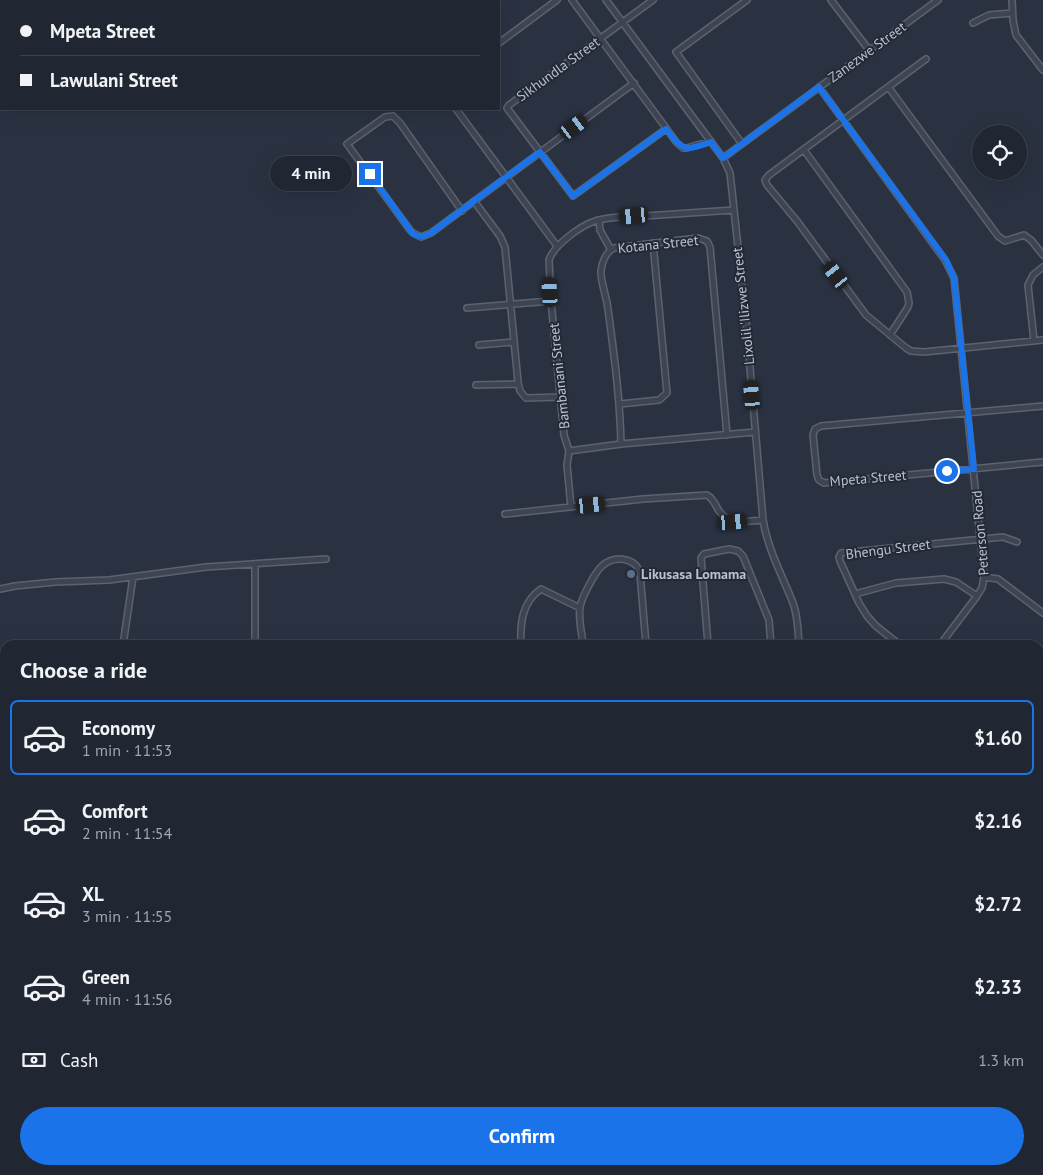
<!DOCTYPE html>
<meta charset="utf-8">
<style>
:root{--surface:#202632;--page:#2d323e;--text:#f1f3f6;--muted:#a2a5ac;--line:#3d434d;--accent:#1a73e8}
body{margin:0;font-family:"PT Sans",sans-serif;background:var(--page);color:var(--text);height:100vh;display:flex;flex-direction:column;font-size:19px;white-space:nowrap}
*{box-sizing:border-box;margin:0}
p{font-size:16px;color:var(--muted)}
.icon{flex:none;width:28px;height:28px;fill:none;stroke:currentColor;stroke-width:2;stroke-linecap:round;stroke-linejoin:round}
.map{position:relative;flex:1;overflow:hidden}
.side{position:absolute;left:0px;top:640px;width:1044px;height:535px;display:flex;flex-direction:column;background:var(--surface);border-radius:15px 15px 0 0;box-shadow:0 5px 20px #0002,0 0 0 1px var(--line)}
.side>*{flex:none}
.top-card{position:absolute;left:0px;top:0px;width:500px;height:110px;box-shadow:0 5px 20px #0002,0 0 0 1px var(--line);display:grid;align-content:center;height:110px;padding:0 20px;background:var(--surface)}
.controls{position:absolute;left:972px;top:125px;display:grid;gap:10px}
.controls a{display:grid;place-items:center;width:55px;height:55px;border-radius:50%;background:var(--surface);box-shadow:0 5px 20px #0002,0 0 0 1px var(--line);font-size:25px}
.end{position:absolute;width:22px;height:22px;margin:-11px;border:6px solid #1a73e8;background:#fff;box-shadow:0 0 0 2px #fff}
.from{border-radius:50%}
.bubble{position:absolute;height:35px;border-radius:18px;background:var(--surface);box-shadow:0 5px 20px #0002,0 0 0 1px var(--line);font-size:16px;font-weight:800;line-height:35px;text-align:center}
.car{position:absolute;width:15px;height:30px;margin:-15px -8px;border-radius:6px;box-shadow:0 0 4px 1px #0007;background:linear-gradient(#222 24%,#8ab4d8 0 40%,#222 0 76%,#8ab4d8 0 86%,#222 0)}
.top-card b{display:flex;align-items:center;gap:18px;height:48px;font-size:19px}
.top-card b+b{border-top:1px solid var(--line)}
.top-card i{width:12px;height:12px;background:var(--text)}
ul{padding:0;list-style:none}
li{display:flex;align-items:center;gap:15px;height:75px;margin:0 10px 8px;padding:0 10px;border:2px solid transparent;border-radius:8px}
li div{flex:1}
li b{display:block;font-size:19px}
li em{font-style:normal;font-weight:800}
li.selected{border-color:var(--accent)}
li>.icon{width:45px;height:45px;stroke-width:1.5}
h2{padding:0 20px;font-size:22px;line-height:60px}
.pay{display:flex;align-items:center;gap:12px;height:55px;padding:0 20px;font-size:19px}
.pay p{margin-inline-start:auto}
.cta{display:flex;gap:10px;margin-top:auto;padding:10px 20px}
.cta a{flex:1;height:58px;border-radius:30px;background:var(--accent);color:#fff;font-size:20px;font-weight:800;line-height:58px;text-align:center}
.map>svg:first-child{display:block}
.lines{fill:none;stroke-linecap:round;stroke-linejoin:round}
.minor-casing{stroke:#5c626f;stroke-width:8}
.tertiary-casing{stroke:#5c626f;stroke-width:9}
.minor{stroke:#3e4452;stroke-width:5}
.tertiary{stroke:#3e4452;stroke-width:6}
.route{stroke:#1a73e8;stroke-width:6}
.service-dot{fill:#5c6f8a;stroke:#222937;stroke-width:2}
.labels{text-anchor:middle;stroke-width:4;stroke-linejoin:round;paint-order:stroke}
.street-label{font-size:14px;fill:#bbc0cc;stroke:#222937}
.poi-label{font-size:14px;font-weight:bold;fill:#bbc0cc;stroke:#222937;text-anchor:start}
</style>
<div class="map">
<svg width="1043" height="1175" viewBox="0 0 1043 1175">
<rect width="100%" height="100%" fill="#2a3242"/>
<g class="lines">
<defs>
<path id="minor" d="M572,0L677,143L683,148H687L711,141
M606,0L723,158L730,173L746,321L763,520C768,550 782,575 793,603C798,616 798,631 799,645
M653,0L509,105L507,108L573,196L666,129
M831,0L869,50
M1012,0L1013,20L1016,35L1043,70
M973,23L989,15L1012,13
M499,43L557,0
M926,59L769,175L765,180L767,185L797,221L866,315L906,348L911,351L924,352L1043,340
M819,87L945,260L954,278L984,577L982,588L977,596L940,645
M889,88L998,236L1005,241L1024,235L1031,240L1043,255
M456,109L557,246
M742,144L676,52L747,0
M804,150L907,292L909,303L908,307L890,335
M723,158L938,0
M474,201L500,236L505,247L518,382L520,391L526,398L560,397
M462,211L400,123L393,116L385,117L347,144L410,230L413,233L421,237L431,233L634,83
M599,220L600,230L611,250
M467,308L551,301
M1034,341L1028,285L1033,275L1043,267
M479,345L514,342
M476,385L518,384
M620,404L659,400L667,393L653,243
M1043,406L821,426L815,429L813,435L817,475L819,480L824,483L1043,462
M621,444C620,398 614,354 608,309C607,299 600,279 601,271C602,262 606,252 614,248L698,238L707,241L710,247L727,435
M569,451L621,444L755,432
M571,507L567,465L569,451L564,435L551,301L549,260C554,245 580,226 595,221C610,216 629,217 645,216C675,214 704,212 734,210
M505,514L643,499L707,495C714,499 715,505 719,511C730,526 747,521 763,520
M984,577L998,579L1043,613
M0,589L15,586L55,582L109,580L206,567L326,559
M855,594L896,583L944,579L956,582L977,596
M123,645L133,577
M255,645V565
M521,645C520,623 522,602 541,589L580,608
M583,645C582,633 578,618 580,607C582,597 595,572 602,566C614,555 635,557 640,573L646,645
M708,645L701,558L704,554L729,549L738,551L743,556L769,620L771,645
M900,645L876,626L867,616L859,603L840,561L839,557L841,553L1003,537L1017,542
M0,658L5,660
M1039,720L1043,715
M1039,870L1043,848
M1039,1148L1041,1138
M76,1170L78,1175
M125,1170V1175
M237,1170L238,1175
M293,1170L295,1175
M344,1170L346,1175
M394,1170L396,1175
M443,1170L445,1175
M750,1170L754,1175
M845,1170L850,1175
M915,1170L920,1175
M990,1170L993,1175
M402,1175L413,1170
M662,1175L665,1170
M725,1175L729,1170
M1032,1175L1035,1170"/>
<path id="tertiary" d="M0,809L5,810
M1039,972L1043,973
M176,1170L177,1175"/>
</defs>
<use href="#minor" class="minor-casing"/>
<use href="#tertiary" class="tertiary-casing"/>
<use href="#minor" class="minor"/>
<use href="#tertiary" class="tertiary"/>
</g>
<g class="lines">
<path class="route" d="M370,174L413,234C420,237 424,237 431,233L540,152L573,196L666,129C684,152 684,151 711,142L723,158L819,87L946,260L954,278L974,469L947,471"/>
</g>
<circle class="service-dot" cx="631" cy="574" r="5"/>
<g class="labels">
<g class="street-label">
<text transform="translate(867 52) rotate(-36)" y="5">Zanezwe Street</text>
<text transform="translate(558 69) rotate(-36)" y="5">Sikhundla Street</text>
<text transform="translate(658 244) rotate(-6)" y="5">Kotana Street</text>
<text transform="translate(743 306) rotate(-96)" y="5">Lixolil 'Ilizwe Street</text>
<text transform="translate(559 376) rotate(-96)" y="5">Bambanani Street</text>
<text transform="translate(868 478) rotate(-5)" y="5">Mpeta Street</text>
<text transform="translate(980 533) rotate(-95)" y="5">Peterson Road</text>
<text transform="translate(888 549) rotate(-7)" y="5">Bhengu Street</text>
</g>
<g class="poi-label">
<text x="641" y="579">Likusasa Lomama</text>
</g>
</g>
</svg>
<div class="controls">
<a><svg class="icon" aria-label="locate" viewBox="0 0 24 24"><circle cx="12" cy="12" r="6"/><path d="M12 2v4M12 18v4M2 12h4M18 12h4"/></svg></a>
</div>
<i class="end from" style="left:947px;top:471px"></i>
<i class="end" style="left:370px;top:174px"></i>
<div class="bubble" style="left:270px;top:156px;width:82px">4 min</div>
<i class="car" style="left:574px;top:127px;rotate:54deg"></i>
<i class="car" style="left:634px;top:216px;rotate:264deg"></i>
<i class="car" style="left:836px;top:275px;rotate:323deg"></i>
<i class="car" style="left:550px;top:292px;rotate:357deg"></i>
<i class="car" style="left:752px;top:395px;rotate:355deg"></i>
<i class="car" style="left:591px;top:505px;rotate:84deg"></i>
<i class="car" style="left:733px;top:522px;rotate:85deg"></i>
<div class="top-card">
<b><i class="from"></i>Mpeta Street</b>
<b><i></i>Lawulani Street</b>
</div>
<section class="side">
<h2>Choose a ride</h2>
<ul>
<li class="selected"><svg class="icon" aria-label="car" viewBox="0 0 24 24"><path d="M5 17H2v-5l4-1 3-4h7l3 4 3 1v5h-3M9 17h6M6 11h13"/><circle cx="7" cy="17" r="2"/><circle cx="17" cy="17" r="2"/></svg><div><b>Economy</b><p>1 min · 11:53</p></div><em>$1.60</em></li>
<li><svg class="icon" aria-label="car" viewBox="0 0 24 24"><path d="M5 17H2v-5l4-1 3-4h7l3 4 3 1v5h-3M9 17h6M6 11h13"/><circle cx="7" cy="17" r="2"/><circle cx="17" cy="17" r="2"/></svg><div><b>Comfort</b><p>2 min · 11:54</p></div><em>$2.16</em></li>
<li><svg class="icon" aria-label="car" viewBox="0 0 24 24"><path d="M5 17H2v-5l4-1 3-4h7l3 4 3 1v5h-3M9 17h6M6 11h13"/><circle cx="7" cy="17" r="2"/><circle cx="17" cy="17" r="2"/></svg><div><b>XL</b><p>3 min · 11:55</p></div><em>$2.72</em></li>
<li><svg class="icon" aria-label="car" viewBox="0 0 24 24"><path d="M5 17H2v-5l4-1 3-4h7l3 4 3 1v5h-3M9 17h6M6 11h13"/><circle cx="7" cy="17" r="2"/><circle cx="17" cy="17" r="2"/></svg><div><b>Green</b><p>4 min · 11:56</p></div><em>$2.33</em></li>
</ul>
<div class="pay"><svg class="icon" aria-label="cash" viewBox="0 0 24 24"><path d="M3 7h18v10H3z"/><circle cx="12" cy="12" r="2"/></svg>Cash<p>1.3 km</p></div>
<div class="cta"><a>Confirm</a></div>
</section>
</div>
